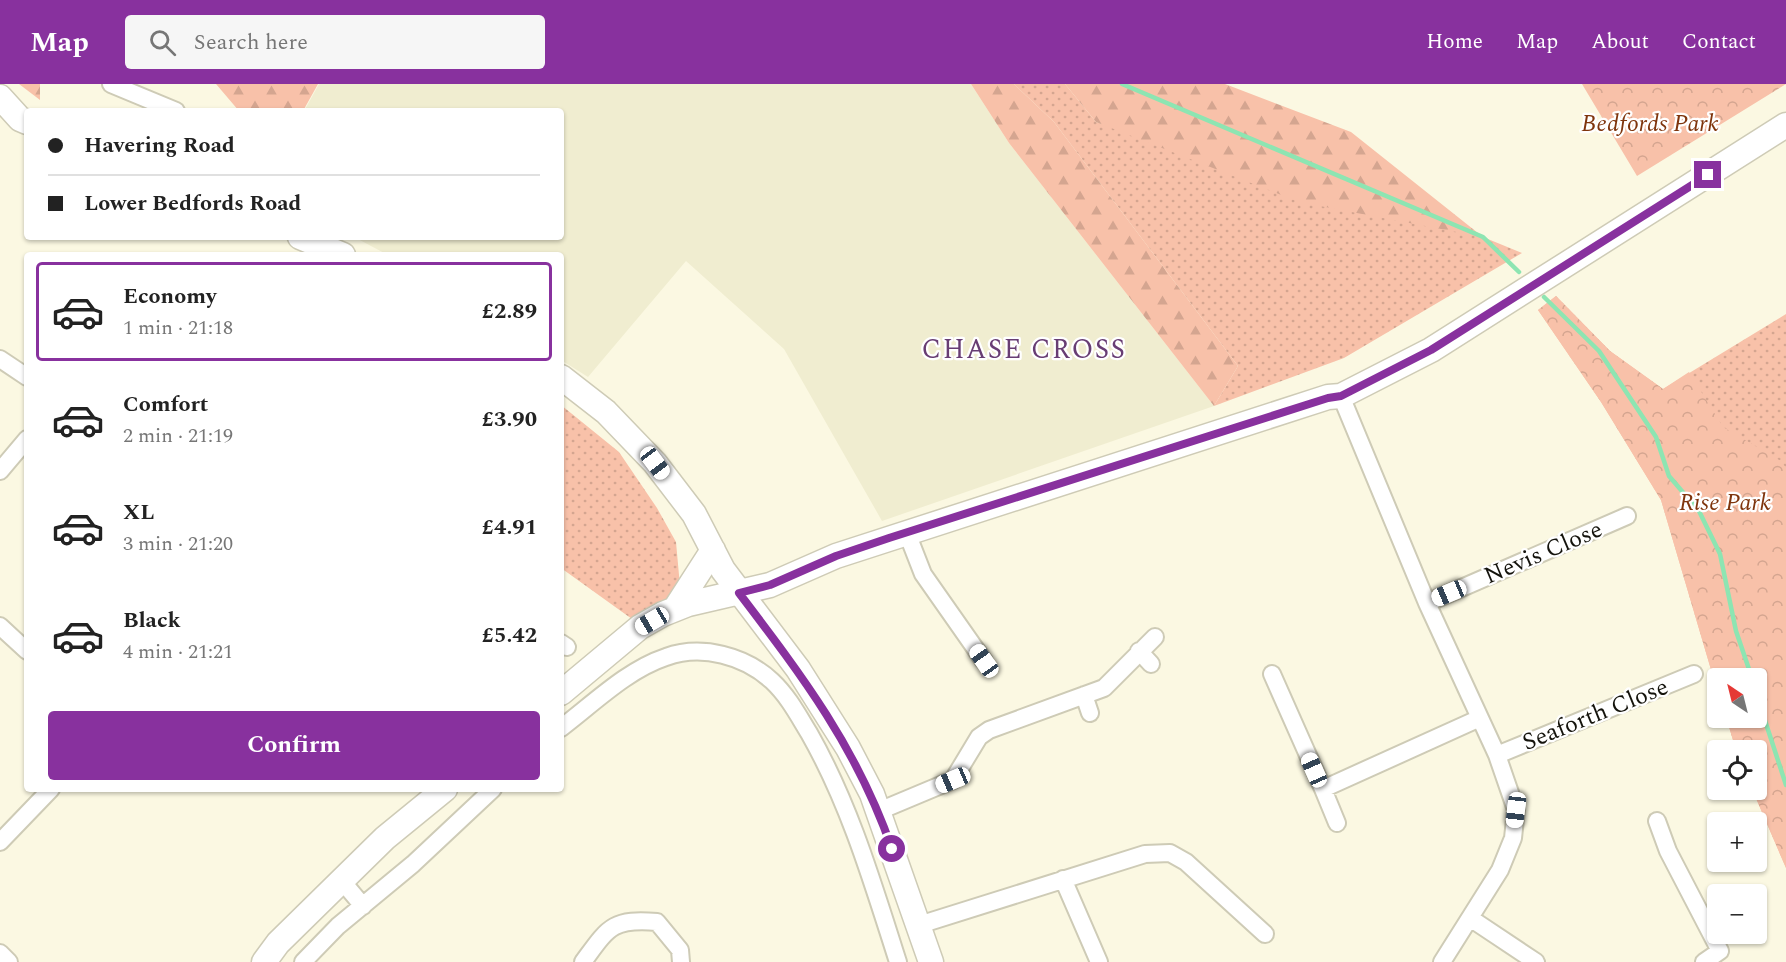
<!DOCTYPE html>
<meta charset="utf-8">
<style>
:root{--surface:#fff;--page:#f6f6f6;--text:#222;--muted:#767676;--line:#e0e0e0;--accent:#88319e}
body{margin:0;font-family:Spectral,serif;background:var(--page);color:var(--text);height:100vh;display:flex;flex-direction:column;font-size:22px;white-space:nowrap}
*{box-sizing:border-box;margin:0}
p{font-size:20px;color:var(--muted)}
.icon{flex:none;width:33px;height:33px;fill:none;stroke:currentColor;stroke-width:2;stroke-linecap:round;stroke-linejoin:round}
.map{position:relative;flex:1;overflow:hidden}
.panel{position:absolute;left:24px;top:168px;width:540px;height:540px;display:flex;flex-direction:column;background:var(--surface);border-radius:6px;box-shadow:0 2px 4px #0004}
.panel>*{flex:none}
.banner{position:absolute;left:24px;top:24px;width:540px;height:132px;border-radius:6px;box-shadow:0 2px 4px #0004;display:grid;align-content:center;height:132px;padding:0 24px;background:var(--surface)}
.needle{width:39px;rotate:325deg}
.controls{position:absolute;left:1707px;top:584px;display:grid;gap:12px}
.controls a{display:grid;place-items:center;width:60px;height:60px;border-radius:6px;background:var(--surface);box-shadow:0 2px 4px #0004;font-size:30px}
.end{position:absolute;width:27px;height:27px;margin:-14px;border:8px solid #88319e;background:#fff;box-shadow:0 0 0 3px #fff}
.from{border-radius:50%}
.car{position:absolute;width:18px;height:36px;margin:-18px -9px;border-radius:8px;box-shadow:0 0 4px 2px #0007;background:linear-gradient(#fff 24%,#345 0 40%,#fff 0 76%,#345 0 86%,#fff 0)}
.banner b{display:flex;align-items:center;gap:21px;height:57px;font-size:22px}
.banner b+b{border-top:2px solid var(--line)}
.banner i{width:15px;height:15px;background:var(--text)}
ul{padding:10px 0 0;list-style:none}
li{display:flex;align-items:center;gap:18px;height:99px;margin:0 12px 9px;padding:0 12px;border:3px solid transparent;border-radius:6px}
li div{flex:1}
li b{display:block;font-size:22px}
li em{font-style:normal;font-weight:700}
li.selected{border-color:var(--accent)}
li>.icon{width:54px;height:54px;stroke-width:1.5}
.action{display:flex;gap:12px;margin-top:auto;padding:12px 24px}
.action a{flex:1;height:69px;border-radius:6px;background:var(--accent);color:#fff;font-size:24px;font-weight:700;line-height:69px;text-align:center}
header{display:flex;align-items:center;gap:36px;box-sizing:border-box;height:84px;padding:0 30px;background:var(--accent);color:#fff}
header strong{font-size:28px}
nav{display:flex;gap:33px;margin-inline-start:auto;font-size:21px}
.search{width:420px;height:54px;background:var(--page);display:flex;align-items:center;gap:15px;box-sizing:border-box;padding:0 21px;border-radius:6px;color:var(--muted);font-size:22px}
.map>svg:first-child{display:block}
.built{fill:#f0edd0}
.grass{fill:url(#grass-dots)}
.forest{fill:url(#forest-firs)}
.park{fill:url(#park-crowns)}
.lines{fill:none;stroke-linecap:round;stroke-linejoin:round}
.stream{stroke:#8de5b2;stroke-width:4.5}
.street-casing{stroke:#cecbb6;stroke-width:20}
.secondary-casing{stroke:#cecbb6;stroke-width:27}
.street{stroke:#fff;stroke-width:16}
.secondary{stroke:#fff;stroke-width:24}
.route{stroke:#88319e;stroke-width:8}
.labels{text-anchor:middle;stroke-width:4.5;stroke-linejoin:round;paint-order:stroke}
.park-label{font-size:24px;font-style:italic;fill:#7f350d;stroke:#fff}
.street-label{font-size:24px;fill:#14130c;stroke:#fff}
.quarter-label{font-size:27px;letter-spacing:1.5px;fill:#683d73;stroke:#fff}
</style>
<header>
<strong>Map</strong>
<div class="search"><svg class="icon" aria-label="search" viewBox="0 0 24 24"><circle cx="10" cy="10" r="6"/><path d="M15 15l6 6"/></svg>Search here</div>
<nav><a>Home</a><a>Map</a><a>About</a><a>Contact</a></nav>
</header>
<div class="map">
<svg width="1786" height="878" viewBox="0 0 1786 878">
<defs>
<pattern id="grass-dots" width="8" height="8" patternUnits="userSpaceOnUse" patternTransform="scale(1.5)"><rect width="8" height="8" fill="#f8c1a9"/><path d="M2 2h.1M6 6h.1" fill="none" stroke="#d4a590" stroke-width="1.8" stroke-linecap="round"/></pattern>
<pattern id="forest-firs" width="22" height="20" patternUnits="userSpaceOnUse" patternTransform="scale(1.5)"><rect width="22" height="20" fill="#f8c1a9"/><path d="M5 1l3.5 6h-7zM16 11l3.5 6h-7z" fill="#d4a590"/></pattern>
<pattern id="park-crowns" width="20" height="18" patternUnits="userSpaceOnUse" patternTransform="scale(1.5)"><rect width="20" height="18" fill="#f8c1a9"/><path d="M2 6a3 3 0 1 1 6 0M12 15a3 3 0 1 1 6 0" fill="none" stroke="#d4a590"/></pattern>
</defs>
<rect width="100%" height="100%" fill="#fbf8e2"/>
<path class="built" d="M319,0H971L1009,59L1214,322L882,437L784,265L686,177L588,293L561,276V171H388L354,153H561V27H304Z"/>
<path class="grass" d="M1014,0H1065L1096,38L1483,153L1522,169L1344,274L1214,322L1238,282L1054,38Z
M1556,212L1610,267L1663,305L1786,230V784L1752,705H1756V666H1736L1726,633H1756V594H1718L1717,606L1661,416L1601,318L1538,226Z
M561,321L619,368L657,424L676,458L681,513L632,535L561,484Z"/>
<path class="forest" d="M19,0H40V16Z
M216,0H318L303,27H239Z
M971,0H1014L1054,38L1238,282L1214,322L1009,59Z
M1065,0H1225L1351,48L1483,153L1299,118L1096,38Z"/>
<path class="park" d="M1582,0H1786L1637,92Z
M1556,212L1610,267L1663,305L1689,288L1723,343L1781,377L1786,384V784L1752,705H1756V666H1736L1726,633H1756V594H1718L1717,606L1661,416L1601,318L1538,226Z"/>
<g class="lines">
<path class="stream" d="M1122,0L1483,153L1519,188
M1544,213L1599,267L1656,353L1669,392L1699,427L1720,470L1736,547L1752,594
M1756,609L1786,701"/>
<defs>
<path id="street" d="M111,0L176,27
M0,275L27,293
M1341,312L1427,519L1497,671L1516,726L1513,754L1500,786L1442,878
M0,387L27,355
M907,449L923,490L984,577
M1427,519L1627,432
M0,542L27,567
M561,559L567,563
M1139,567L1151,580
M1272,590L1323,705L1480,634
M1084,611L1090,629
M561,644C594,619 627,586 666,573C702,560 745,572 772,597C788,612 798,631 809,649C850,721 873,800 898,878
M1497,671L1694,590
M1323,705L1337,739
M879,727L953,696L979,653L989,646L1104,604L1155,553
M1657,737L1668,767L1720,867L1704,878
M0,758L51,705
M1063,795L1099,878
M342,797L363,822
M1470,834L1536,878
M919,841L1145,770L1170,769L1186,778L1265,850
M0,869L9,878
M303,878L338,842L413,780L493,705
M583,878C608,844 612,834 657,838L680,866L681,878"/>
<path id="secondary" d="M0,13L20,35L27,38
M300,153L343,171
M561,293L606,328L655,379L694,430L723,486L798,585L848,664L872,710L931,878
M675,525L713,466
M561,609L640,543L663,530L688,520L770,501L836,472L1328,313L1341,312L1431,266L1786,41
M264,878L278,859L385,754L445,705"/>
</defs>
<use href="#street" class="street-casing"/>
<use href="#secondary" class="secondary-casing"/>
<use href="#street" class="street"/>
<use href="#secondary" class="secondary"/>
</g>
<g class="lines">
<path class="route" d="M892,765C857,664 803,593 739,509L770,501L836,472L889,454L1328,314L1341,312L1431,266L1708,91"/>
</g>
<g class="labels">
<g class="park-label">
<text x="1650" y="47">Bedfords Park</text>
<text x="1725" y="426">Rise Park</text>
</g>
<g class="street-label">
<text transform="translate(1543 468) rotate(-23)" y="8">Nevis Close</text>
<text transform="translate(1595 630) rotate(-22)" y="8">Seaforth Close</text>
</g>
<g class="quarter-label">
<text x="1024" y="274">CHASE CROSS</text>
</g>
</g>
</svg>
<div class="controls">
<a><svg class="needle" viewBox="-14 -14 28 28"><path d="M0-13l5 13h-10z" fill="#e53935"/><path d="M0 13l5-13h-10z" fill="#767676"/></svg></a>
<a><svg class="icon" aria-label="locate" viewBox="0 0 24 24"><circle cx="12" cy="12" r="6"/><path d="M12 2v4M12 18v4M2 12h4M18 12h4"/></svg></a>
<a>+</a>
<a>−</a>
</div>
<i class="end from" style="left:892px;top:765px"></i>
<i class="end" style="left:1708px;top:91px"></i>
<i class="car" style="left:655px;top:379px;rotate:143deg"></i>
<i class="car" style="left:1449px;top:509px;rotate:247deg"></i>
<i class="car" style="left:652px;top:537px;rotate:240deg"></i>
<i class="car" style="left:984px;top:577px;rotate:325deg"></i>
<i class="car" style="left:1314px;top:686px;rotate:336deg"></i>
<i class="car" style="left:953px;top:696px;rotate:247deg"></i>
<i class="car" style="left:1516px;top:726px;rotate:187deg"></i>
<div class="banner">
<b><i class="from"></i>Havering Road</b>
<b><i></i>Lower Bedfords Road</b>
</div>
<section class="panel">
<ul>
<li class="selected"><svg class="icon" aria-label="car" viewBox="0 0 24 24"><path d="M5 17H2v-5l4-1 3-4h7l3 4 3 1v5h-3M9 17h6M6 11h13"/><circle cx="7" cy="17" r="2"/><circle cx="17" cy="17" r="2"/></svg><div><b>Economy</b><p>1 min · 21:18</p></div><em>£2.89</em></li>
<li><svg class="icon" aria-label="car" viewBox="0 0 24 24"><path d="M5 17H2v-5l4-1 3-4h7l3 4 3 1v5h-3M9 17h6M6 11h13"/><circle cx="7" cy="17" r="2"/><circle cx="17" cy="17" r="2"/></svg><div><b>Comfort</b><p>2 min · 21:19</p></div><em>£3.90</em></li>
<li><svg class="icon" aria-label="car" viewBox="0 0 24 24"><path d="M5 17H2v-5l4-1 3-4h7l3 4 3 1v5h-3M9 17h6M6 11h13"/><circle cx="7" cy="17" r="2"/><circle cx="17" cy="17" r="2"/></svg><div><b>XL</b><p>3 min · 21:20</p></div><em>£4.91</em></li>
<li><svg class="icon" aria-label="car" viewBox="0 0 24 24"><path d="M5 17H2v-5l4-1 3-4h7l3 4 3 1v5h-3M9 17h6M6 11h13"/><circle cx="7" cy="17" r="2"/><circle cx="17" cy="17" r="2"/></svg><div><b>Black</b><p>4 min · 21:21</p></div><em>£5.42</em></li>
</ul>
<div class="action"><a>Confirm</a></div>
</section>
</div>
